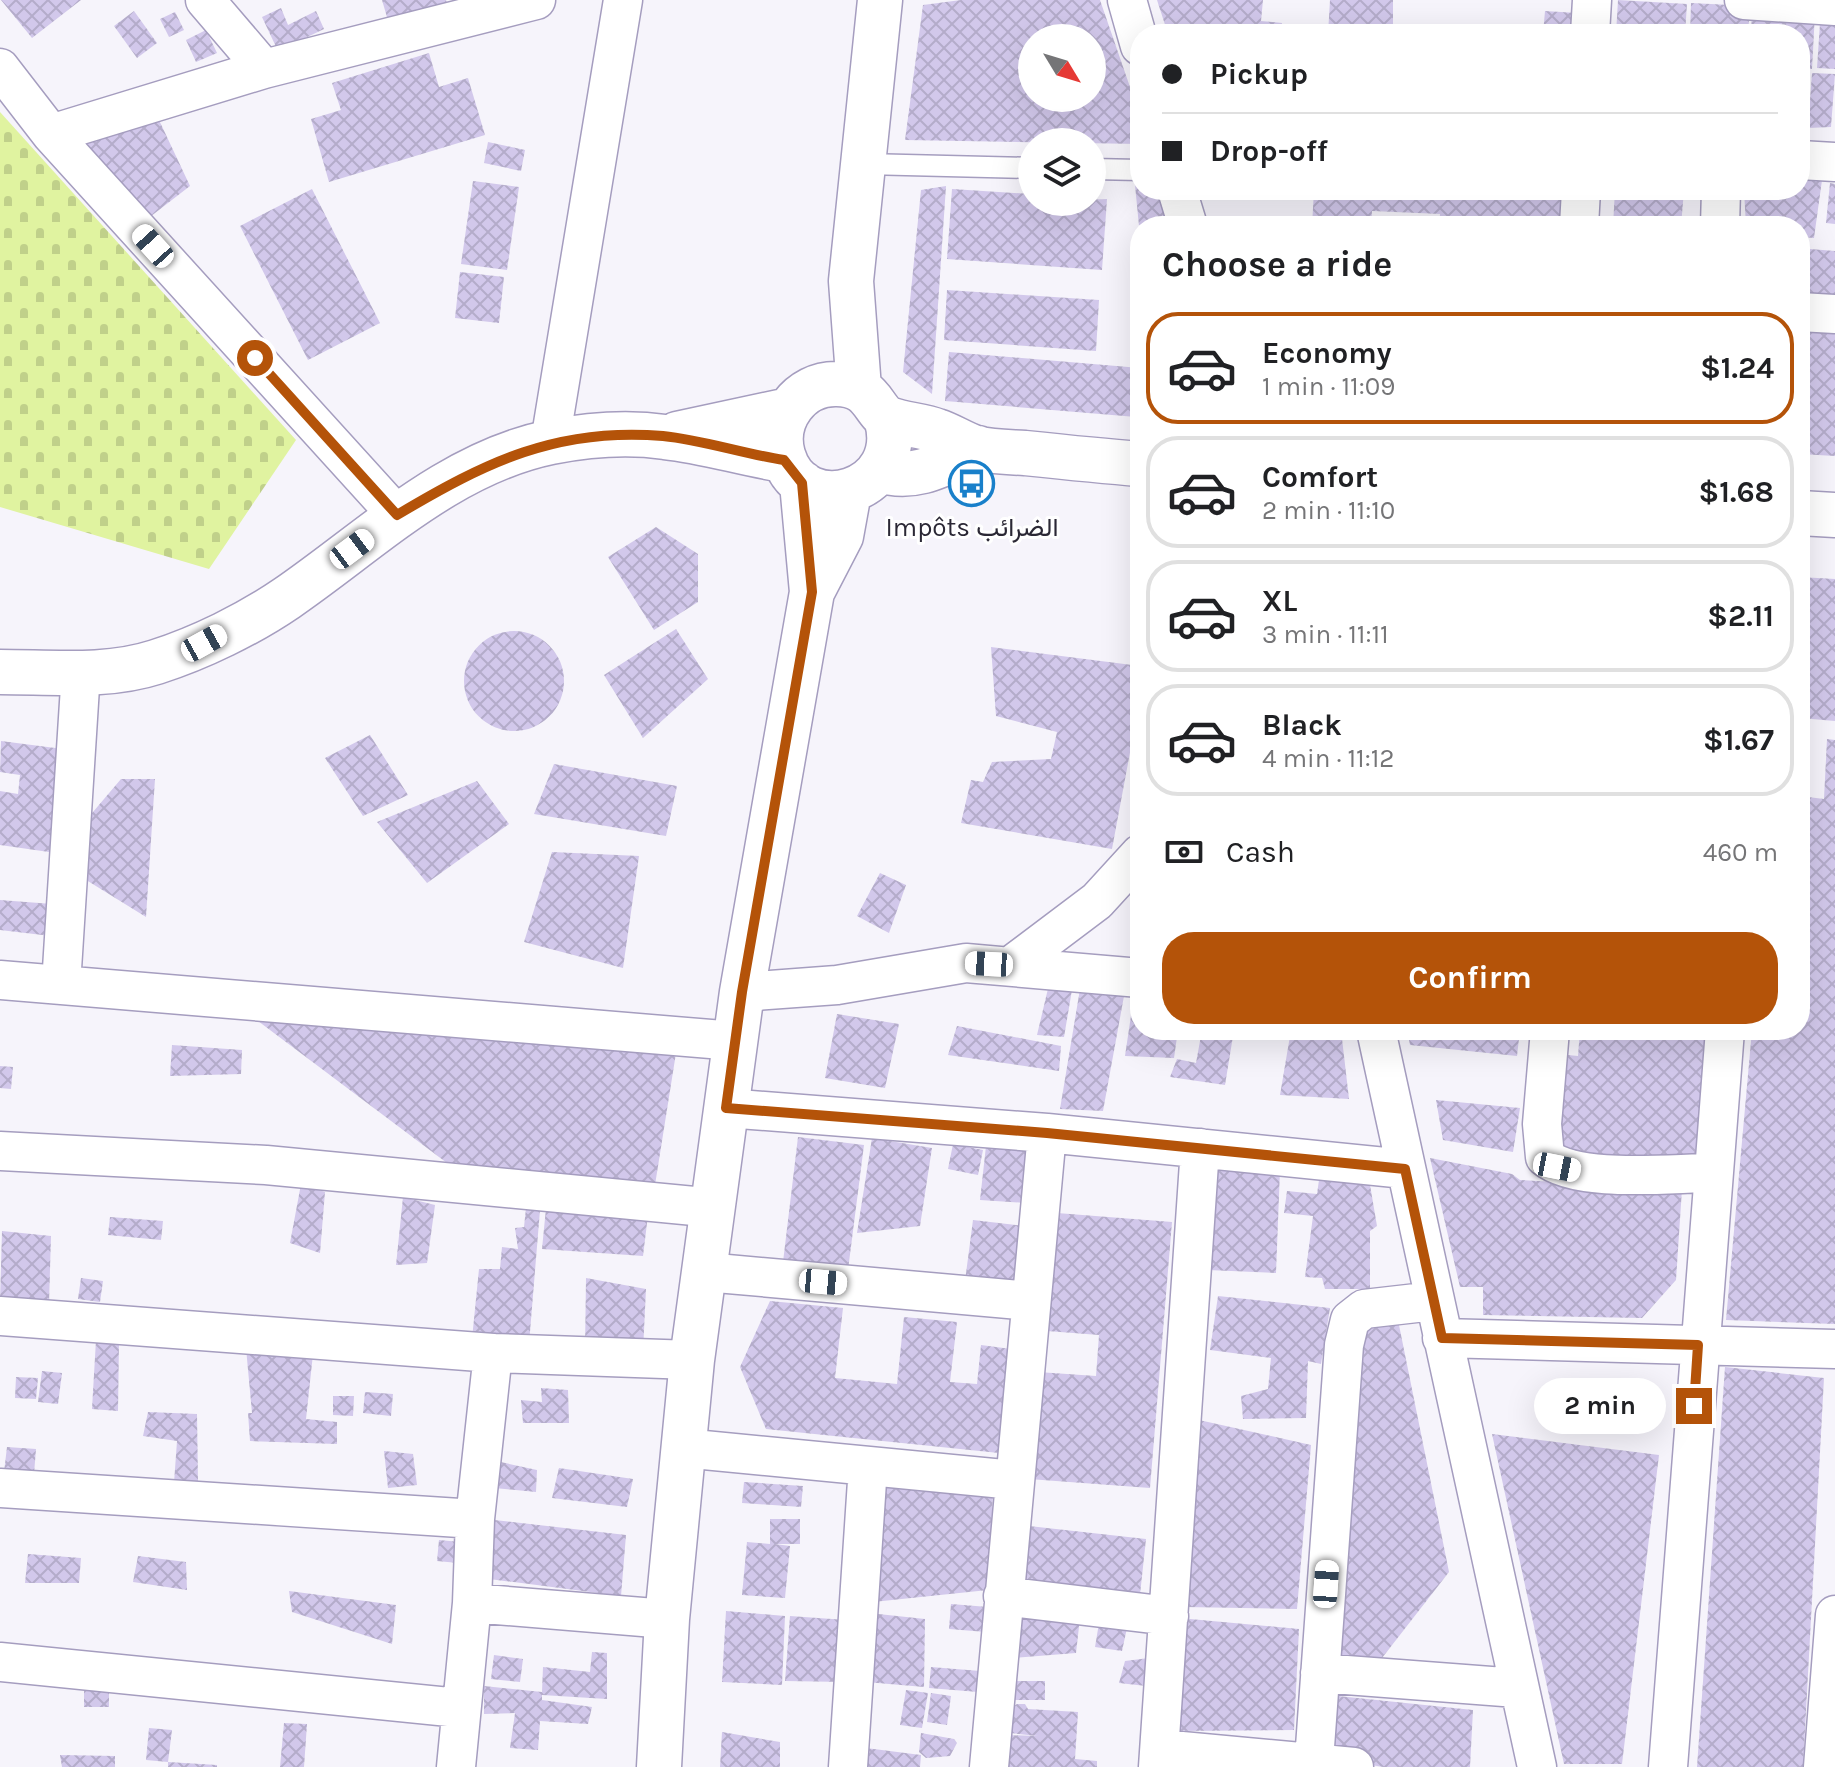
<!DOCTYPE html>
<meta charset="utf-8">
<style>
:root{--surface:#fff;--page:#f2f2f2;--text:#202124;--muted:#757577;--line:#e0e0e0;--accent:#b45309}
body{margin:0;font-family:Karla,Vazirmatn,sans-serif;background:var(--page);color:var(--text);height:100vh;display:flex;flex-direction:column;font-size:30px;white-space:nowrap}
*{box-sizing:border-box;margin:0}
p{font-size:26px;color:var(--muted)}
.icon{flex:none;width:44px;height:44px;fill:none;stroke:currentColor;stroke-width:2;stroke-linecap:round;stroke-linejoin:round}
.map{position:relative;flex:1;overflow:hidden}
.details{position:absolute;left:1130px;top:216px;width:680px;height:824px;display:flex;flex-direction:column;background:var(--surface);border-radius:32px;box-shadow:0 8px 32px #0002}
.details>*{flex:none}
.hud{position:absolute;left:1130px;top:24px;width:680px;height:176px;border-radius:32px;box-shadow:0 8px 32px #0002;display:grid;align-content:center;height:176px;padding:0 32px;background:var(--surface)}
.needle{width:52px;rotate:128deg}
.controls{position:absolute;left:1018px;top:24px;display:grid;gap:16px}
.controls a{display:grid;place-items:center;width:88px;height:88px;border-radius:50%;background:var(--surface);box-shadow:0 8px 32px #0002;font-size:40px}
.end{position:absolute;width:36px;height:36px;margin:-18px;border:10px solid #b45309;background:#fff;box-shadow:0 0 0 4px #fff}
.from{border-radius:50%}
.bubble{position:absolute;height:56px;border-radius:28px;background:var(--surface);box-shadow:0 8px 32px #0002;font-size:26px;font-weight:700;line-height:56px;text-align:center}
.car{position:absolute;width:24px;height:48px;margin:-24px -12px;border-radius:10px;box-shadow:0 0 6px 2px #0007;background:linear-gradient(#fff 24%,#345 0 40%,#fff 0 76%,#345 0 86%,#fff 0)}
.hud b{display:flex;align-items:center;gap:28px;height:76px;font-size:30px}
.hud b+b{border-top:2px solid var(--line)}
.hud i{width:20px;height:20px;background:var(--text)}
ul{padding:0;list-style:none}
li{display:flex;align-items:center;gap:24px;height:112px;margin:0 16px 12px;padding:0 16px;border:4px solid var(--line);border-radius:32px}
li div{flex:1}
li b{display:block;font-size:30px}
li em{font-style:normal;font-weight:700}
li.selected{border-color:var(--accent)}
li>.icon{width:72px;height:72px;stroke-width:1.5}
h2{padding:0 32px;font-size:36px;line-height:96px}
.pay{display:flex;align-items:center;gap:20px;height:88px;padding:0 32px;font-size:30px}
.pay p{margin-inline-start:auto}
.action{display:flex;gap:16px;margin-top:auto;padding:16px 32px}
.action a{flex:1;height:92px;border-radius:32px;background:var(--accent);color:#fff;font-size:32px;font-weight:700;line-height:92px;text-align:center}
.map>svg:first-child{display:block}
.cemetery{fill:url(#cemetery-stones)}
.building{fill:url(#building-cross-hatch);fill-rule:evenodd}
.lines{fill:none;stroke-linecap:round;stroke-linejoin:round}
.service-casing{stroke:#a59dbf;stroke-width:23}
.minor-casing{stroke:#a59dbf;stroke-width:41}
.tertiary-casing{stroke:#a59dbf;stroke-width:47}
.service{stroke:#fff;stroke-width:20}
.minor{stroke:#fff;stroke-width:38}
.tertiary{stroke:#fff;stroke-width:44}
.route{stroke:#b45309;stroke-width:10}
.labels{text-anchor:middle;stroke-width:6;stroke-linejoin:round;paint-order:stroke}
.poi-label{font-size:26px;fill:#2b2835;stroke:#fff}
</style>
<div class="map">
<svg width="1835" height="1767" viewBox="0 0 1835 1767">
<defs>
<pattern id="cemetery-stones" width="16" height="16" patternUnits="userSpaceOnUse" patternTransform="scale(2)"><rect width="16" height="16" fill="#e0f3a0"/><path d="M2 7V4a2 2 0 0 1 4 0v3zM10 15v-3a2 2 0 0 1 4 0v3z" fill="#c0d08a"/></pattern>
<pattern id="building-cross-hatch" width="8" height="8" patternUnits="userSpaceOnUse" patternTransform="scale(2)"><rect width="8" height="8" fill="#d2c8eb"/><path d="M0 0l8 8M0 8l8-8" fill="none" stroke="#b4acca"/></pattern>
</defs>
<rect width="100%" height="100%" fill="#f6f4fb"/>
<path class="cemetery" d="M0,112L296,440L209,569L0,507Z"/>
<path class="building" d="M1,0H81L32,38Z
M382,0H446L448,7L389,24Z
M961,0H1100L1140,116V144L905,140L923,5ZM1032,38H1092V98H1032Z
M1157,0H1263L1261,21L1282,23L1281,34H1168Z
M1330,0H1393V34H1328Z
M1618,0L1687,4L1685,34H1616Z
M1691,3L1750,6L1748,34H1690Z
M281,8L288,25L316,11L324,29L278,51L262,17Z
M1752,10L1815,13L1812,69H1800V34H1751Z
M134,11L157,43L137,58L114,26Z
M1545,11L1577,13L1576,34H1543Z
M175,12L184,30L169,37L160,19Z
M1820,23L1835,24V69L1817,68Z
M206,30L217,53L196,62L186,40Z
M429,53L439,87L468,78L485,135L329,182L311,119L341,110L332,83Z
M1812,73L1835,74L1831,127L1808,128Z
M159,120L190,186L146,220L77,140Z
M488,142L525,150L521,171L484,163Z
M1800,178L1822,180L1814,238L1800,237V226H1746L1744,190H1800Z
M473,181L519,187L507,270L461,264Z
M1830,183L1835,184V224L1826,223Z
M1135,185H1140V190H1160L1171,226H1139Z
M946,186L932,394L903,372L921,190Z
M312,189L380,323L308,360L240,226Z
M952,189L1032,194V202L1107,199L1102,270L947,259Z
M1314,190H1576L1573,226H1439L1440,214L1372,211L1371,226H1312Z
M1615,190H1684L1681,226H1613Z
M1810,249L1835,251V307L1806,305Z
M460,272L504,277L499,323L455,318Z
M947,290L1099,300L1096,351L944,340Z
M1800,324L1835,326V456L1800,454Z
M949,352L1140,368L1136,417L945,401Z
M656,527L698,554V602L654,630L608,557Z
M1800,577L1835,579V721L1800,718Z
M676,629L708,679L643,738L604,675Z
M464 681a50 50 0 1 1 100 0a50 50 0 1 1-100 0Z
M991,647L1140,666V699L1112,849L961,823L971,780L983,782L992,762L1051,759L1057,732L996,716Z
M370,735L408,795L363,816L325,758Z
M1827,739L1835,740V1324L1726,1320L1752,1030H1800V796L1824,799Z
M1,741L63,749L49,852L0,845V791L18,794L20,775L0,772Z
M554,764L677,786L666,836L534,814Z
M121,779H155L146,917L83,878L87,819Z
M477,781L509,824L427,883L377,822Z
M552,852L639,856L623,968L524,942Z
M880,873L906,885L889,933L857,916Z
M0,900L52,904L51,936L0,930Z
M1137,902L1140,903V964L1130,963Z
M1051,976L1073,984L1064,1037L1037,1035Z
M1081,983L1124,996L1103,1111L1060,1109Z
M1133,1002H1140V1030H1178L1174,1058L1125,1056Z
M837,1014L899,1024L885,1088L825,1078Z
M250,1015L676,1053L655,1185L451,1166Z
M957,1026L1061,1046L1059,1071L948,1055Z
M1202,1030H1234L1225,1085L1170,1077L1177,1059L1196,1063Z
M1291,1030H1341L1349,1099L1280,1095Z
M1407,1030H1520L1517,1056L1410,1045Z
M1580,1030H1712L1704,1163L1551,1153L1558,1054L1578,1056Z
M172,1045L242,1050L241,1074L170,1076Z
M0,1066L13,1067L11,1089L0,1088Z
M1436,1100L1520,1108L1513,1152L1443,1140Z
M798,1137L864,1145L848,1270L783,1262Z
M987,1137L1037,1144L1026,1203L980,1200Z
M872,1138L932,1148L920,1226L857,1233Z
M953,1144L983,1150L978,1175L948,1169Z
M1430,1158L1512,1174L1520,1180L1682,1189L1676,1280L1642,1318L1483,1315V1287H1460Z
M1213,1168L1280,1170L1276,1273L1208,1270Z
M1320,1173L1369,1179L1377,1226L1370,1231V1289H1325L1322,1278L1305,1277L1313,1216L1284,1213L1287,1191L1317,1194Z
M301,1184L325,1192L320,1253L290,1243Z
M403,1197L435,1205L427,1263L396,1265Z
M547,1198L649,1207L643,1256L542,1249Z
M526,1208L540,1210L529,1344L472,1339L479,1269H500L502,1247L518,1249L515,1228L524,1227Z
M1057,1213L1172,1222L1150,1488L1029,1479L1038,1372L1096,1376L1099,1335L1047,1331Z
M110,1217L163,1221L161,1240L108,1235Z
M973,1220L1025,1226L1017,1287L965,1281Z
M2,1231L51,1236L49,1304L0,1302Z
M81,1278L103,1281L100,1302L78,1299Z
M586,1278L646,1289L643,1351L585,1350Z
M1218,1296L1330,1308L1321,1364L1308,1361L1306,1418L1243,1419L1241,1396L1268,1389L1271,1358L1210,1350Z
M770,1301L843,1308L835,1378L897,1384L904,1317L957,1322L950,1382L977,1384L981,1345L1011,1349L999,1453L766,1429L740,1367Z
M1366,1323L1399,1325L1449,1572L1382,1658L1340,1655Z
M96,1340L119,1342L118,1411L92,1409Z
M246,1348L313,1354L306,1419L337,1422V1444L250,1441L248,1413H252Z
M1725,1367L1824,1378L1803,1767H1697Z
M42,1371L62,1373L58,1404L38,1402Z
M16,1377L38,1378L36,1399L15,1398Z
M541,1388L568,1390L569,1423H523L521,1400L542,1402Z
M365,1392L393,1394L391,1416L363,1413Z
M333,1396H354L353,1416L333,1415Z
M148,1412L197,1414L198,1482L174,1483L177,1441L143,1436Z
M1199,1420L1311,1445L1297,1609L1184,1607Z
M1492,1434L1659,1455L1622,1764H1564Z
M7,1447L36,1449L34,1474L4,1472Z
M384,1451L413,1454L417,1485L388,1488Z
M496,1461L537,1470L536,1492L494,1488Z
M559,1468L633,1479L627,1507L552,1498Z
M877,1480L993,1493L988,1590L873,1602Z
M744,1482L803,1486L801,1507L742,1503Z
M486,1519L626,1535L621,1596L482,1578Z
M770,1519H800V1544H775L790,1546L785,1598L742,1595L747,1542L770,1544Z
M1020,1525L1146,1539L1139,1604L1013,1590Z
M439,1540L460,1542L458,1563L437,1561Z
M28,1554L81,1558L79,1583H25Z
M138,1556L186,1562L187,1590L133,1582Z
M289,1591L396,1605L392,1644L292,1612Z
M951,1604L988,1607L986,1632L949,1629Z
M1013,1606L1080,1618L1076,1653L1013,1658Z
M726,1611L785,1616L782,1685L722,1682Z
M869,1613L925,1619L924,1687L866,1682Z
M790,1616L846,1620L845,1682L785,1681Z
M1179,1618L1299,1629L1294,1730L1175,1731Z
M1099,1623L1127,1628L1122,1651L1095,1647Z
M592,1652L607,1653V1699L542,1695V1700L592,1707L588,1724L540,1721L538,1750L510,1748L515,1713L484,1714V1686L542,1692L543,1667L590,1672Z
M494,1655L523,1659L520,1682L491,1679Z
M1149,1658L1146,1686L1119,1683L1125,1661Z
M931,1667L980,1671L978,1692L929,1688Z
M1015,1681H1045V1700H1015Z
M84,1686H109V1707H84Z
M906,1690L928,1693L922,1728L900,1725Z
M931,1693L951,1696L947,1725L927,1722Z
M1338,1696L1473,1710L1470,1767H1383L1323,1757Z
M1017,1704H1025L1028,1709L1078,1712L1075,1759L1097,1761V1767H1005L1006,1735L1038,1736L1010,1733L1012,1707Z
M284,1723L307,1724L304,1767H280Z
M149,1728L172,1730L168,1762L146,1760Z
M722,1732L780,1742V1767H720Z
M921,1733L954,1739L957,1743L950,1756L926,1758L919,1752Z
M866,1748L921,1755L920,1767H865Z
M60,1755L115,1756V1767H62Z
M168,1762L217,1765V1767H168Z"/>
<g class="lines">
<defs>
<path id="service" d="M865,164L1032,168
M1092,169L1140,170"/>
<path id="minor" d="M205,0L264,69
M1127,0L1140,46
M1744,0L1835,6
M1590,34L1592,0
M0,68L51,134L397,515
M51,134L264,69L536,0
M1800,160L1835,162
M1177,190L1188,226
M1579,226L1581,190
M1720,226L1721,190
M1800,312L1835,314
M550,442L623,0
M1012,965L1097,901L1140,854
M0,980L735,1041
M61,985L81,671
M742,992L837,985L966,963L1140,978
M1376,1030L1537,1767
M1550,1030L1542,1124L1545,1157C1577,1184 1670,1173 1713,1173
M726,1108L1047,1133L1405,1169
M0,1151L266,1165L715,1208
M705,1272L1031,1301
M0,1316L493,1353L692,1360
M1442,1338L1835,1349
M683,1448L1014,1480
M0,1488L475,1519
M1003,1596L1169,1616
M472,1603L667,1619
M0,1662L459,1708
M1320,1673L1517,1688
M1160,1749L1354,1767
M1314,1761L1344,1345L1350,1320L1364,1309L1434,1301
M456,1767L472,1603L475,1519L493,1353
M848,1767L868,1466
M989,1767L1047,1133
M1158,1767L1200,1148
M1668,1767L1725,1030
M1823,1767L1835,1615"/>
<path id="tertiary" d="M859,389L851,281L880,0
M886,418C909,492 803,524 783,455C773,420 799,383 837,384C874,385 872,411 889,419C904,425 922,425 937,431C950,435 963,444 976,448C991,452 1009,452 1025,453C1063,457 1102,461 1140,464
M677,434L789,410
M880,470C915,482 945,463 978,448
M1800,513L1835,515
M812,592L841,536L849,492
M0,672C52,672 107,678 156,662C200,648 249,624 287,598C370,541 448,463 551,442C587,435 629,432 665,437C705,441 744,454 784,460
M659,1767L667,1619L692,1360L742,992L812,592L802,483"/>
</defs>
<use href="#service" class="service-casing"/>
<use href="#minor" class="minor-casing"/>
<use href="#tertiary" class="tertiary-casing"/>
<use href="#service" class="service"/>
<use href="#minor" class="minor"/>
<use href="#tertiary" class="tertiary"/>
</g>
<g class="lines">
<path class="route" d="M255,358L397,515C486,462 557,427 663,436C703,440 744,454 784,460L802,483L812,592L742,992L726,1108L1047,1133L1405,1169L1442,1338L1698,1345L1694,1406"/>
</g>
<defs>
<symbol id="bus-ring" viewBox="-11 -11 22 22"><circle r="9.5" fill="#fff" stroke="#1980ca" stroke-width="1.5"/><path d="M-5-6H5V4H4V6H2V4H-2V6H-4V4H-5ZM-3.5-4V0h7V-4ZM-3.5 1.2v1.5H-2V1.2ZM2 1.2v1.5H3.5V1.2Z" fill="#1980ca"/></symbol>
</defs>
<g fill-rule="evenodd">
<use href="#bus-ring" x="946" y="458" width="51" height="51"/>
</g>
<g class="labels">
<g class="poi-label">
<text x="972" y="536">Impôts الضرائب</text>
</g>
</g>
</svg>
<div class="controls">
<a><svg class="needle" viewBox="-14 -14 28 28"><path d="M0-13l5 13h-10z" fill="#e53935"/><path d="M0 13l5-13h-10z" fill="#757577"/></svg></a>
<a><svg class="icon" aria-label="layers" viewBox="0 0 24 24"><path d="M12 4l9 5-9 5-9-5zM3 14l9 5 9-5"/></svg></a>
</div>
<i class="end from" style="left:255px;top:358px"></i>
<i class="end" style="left:1694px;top:1406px"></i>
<div class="bubble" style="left:1534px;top:1378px;width:132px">2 min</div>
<i class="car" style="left:153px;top:246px;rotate:318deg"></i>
<i class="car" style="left:352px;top:549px;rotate:53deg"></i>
<i class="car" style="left:204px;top:643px;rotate:61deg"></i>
<i class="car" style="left:989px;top:964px;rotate:273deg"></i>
<i class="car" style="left:1557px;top:1167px;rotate:101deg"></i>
<i class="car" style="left:823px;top:1282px;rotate:95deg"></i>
<i class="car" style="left:1326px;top:1584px;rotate:4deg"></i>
<div class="hud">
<b><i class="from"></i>Pickup</b>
<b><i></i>Drop-off</b>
</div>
<section class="details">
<h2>Choose a ride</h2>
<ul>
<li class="selected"><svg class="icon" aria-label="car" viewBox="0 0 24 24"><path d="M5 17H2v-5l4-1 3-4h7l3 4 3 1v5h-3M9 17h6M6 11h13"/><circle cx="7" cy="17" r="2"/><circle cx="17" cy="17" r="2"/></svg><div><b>Economy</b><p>1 min · 11:09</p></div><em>$1.24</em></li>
<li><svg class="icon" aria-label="car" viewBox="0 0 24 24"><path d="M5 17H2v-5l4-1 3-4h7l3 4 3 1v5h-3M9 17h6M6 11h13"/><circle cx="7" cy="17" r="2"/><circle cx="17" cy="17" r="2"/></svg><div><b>Comfort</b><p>2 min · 11:10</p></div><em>$1.68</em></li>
<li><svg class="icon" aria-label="car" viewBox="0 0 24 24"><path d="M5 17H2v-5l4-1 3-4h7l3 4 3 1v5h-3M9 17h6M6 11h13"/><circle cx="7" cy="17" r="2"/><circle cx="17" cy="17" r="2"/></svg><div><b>XL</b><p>3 min · 11:11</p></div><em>$2.11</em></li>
<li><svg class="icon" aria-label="car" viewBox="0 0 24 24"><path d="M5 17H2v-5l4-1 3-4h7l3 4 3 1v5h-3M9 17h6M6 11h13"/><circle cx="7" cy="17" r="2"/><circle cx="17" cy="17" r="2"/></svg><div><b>Black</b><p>4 min · 11:12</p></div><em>$1.67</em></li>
</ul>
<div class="pay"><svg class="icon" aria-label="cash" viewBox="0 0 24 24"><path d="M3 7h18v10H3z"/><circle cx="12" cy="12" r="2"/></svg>Cash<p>460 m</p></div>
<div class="action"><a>Confirm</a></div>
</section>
</div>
